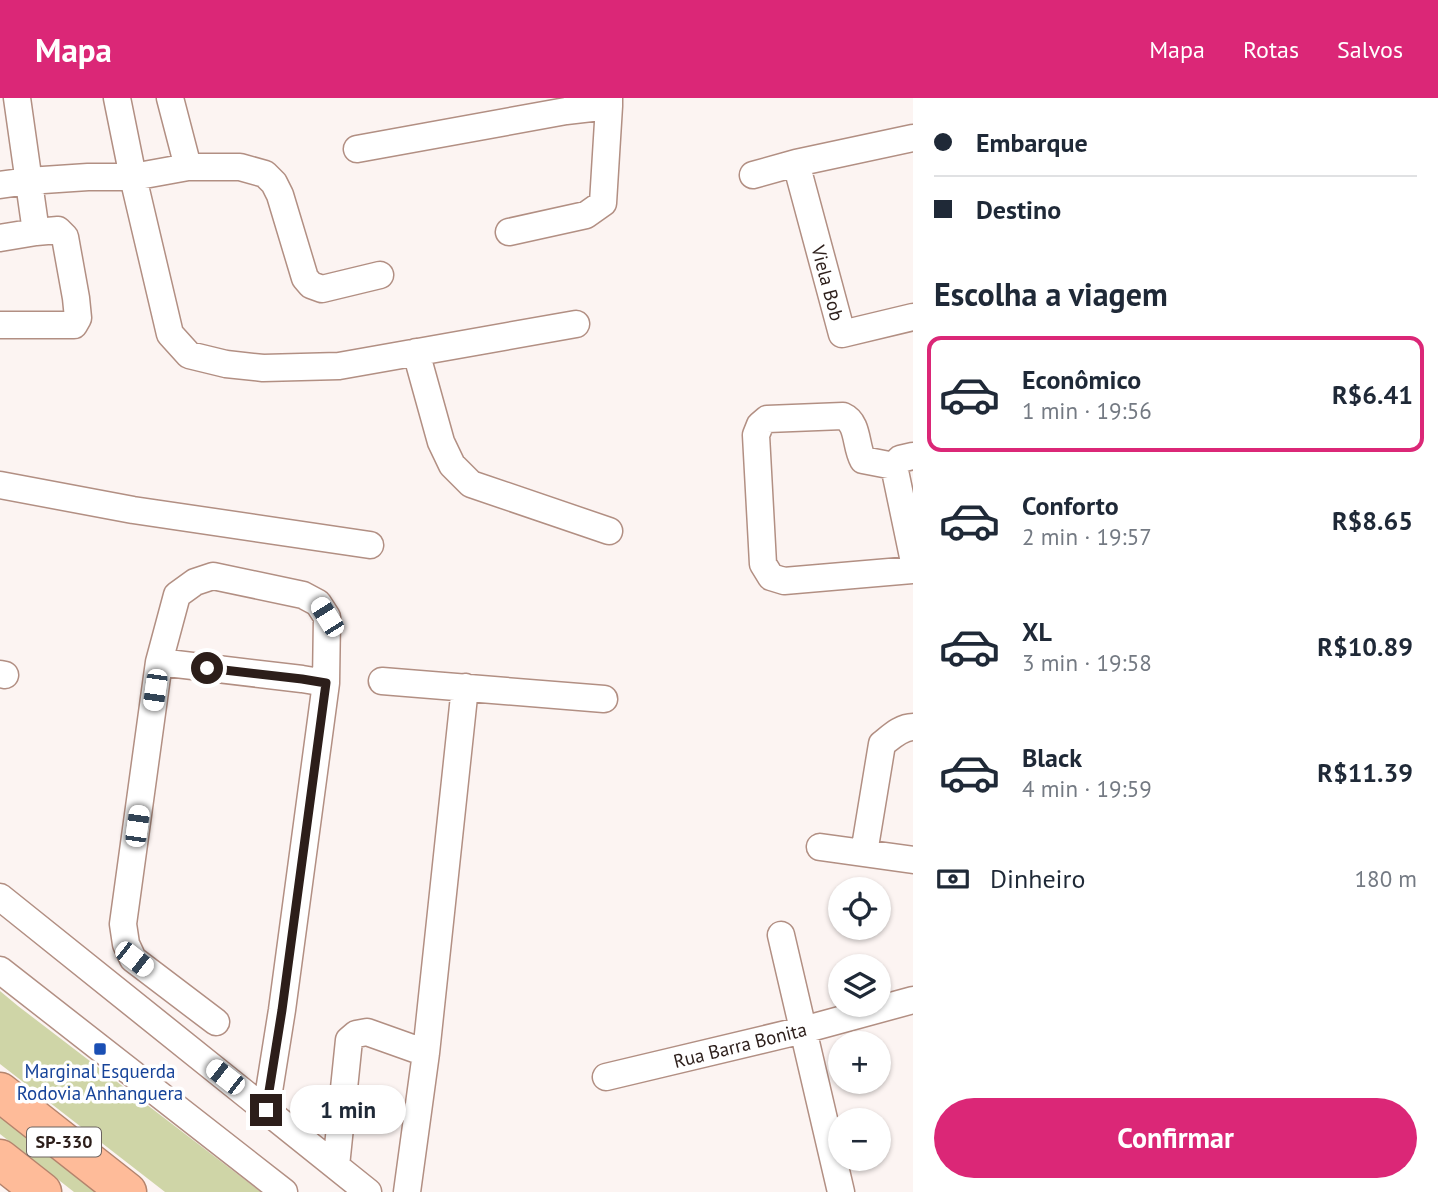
<!DOCTYPE html>
<html lang="pt">
<meta charset="utf-8">
<style>
:root{--surface:#fff;--page:#f6f6f7;--text:#1f2937;--muted:#747a83;--line:#e0e1e3;--accent:#db2777}
body{margin:0;font-family:"PT Sans",sans-serif;background:var(--page);color:var(--text);height:100vh;display:flex;flex-direction:column;font-size:26px;white-space:nowrap}
*{box-sizing:border-box;margin:0}
p{font-size:23px;color:var(--muted)}
.icon{flex:none;width:38px;height:38px;fill:none;stroke:currentColor;stroke-width:2;stroke-linecap:round;stroke-linejoin:round}
.map{position:relative;flex:1;overflow:hidden}
.details{display:flex;flex-direction:column;background:var(--surface);width:525px}
.details>*{flex:none}
.guide{display:grid;align-content:center;height:154px;padding:0 21px;background:var(--surface)}
.controls{position:absolute;left:828px;top:779px;display:grid;gap:14px}
.controls a{display:grid;place-items:center;width:63px;height:63px;border-radius:50%;background:var(--surface);box-shadow:0 2px 5px #0004;font-size:35px}
.end{position:absolute;width:32px;height:32px;margin:-16px;border:9px solid #2c1e1a;background:#fff;box-shadow:0 0 0 4px #fff}
.from{border-radius:50%}
.bubble{position:absolute;height:49px;border-radius:24px;background:var(--surface);box-shadow:0 2px 5px #0004;font-size:23px;font-weight:800;line-height:49px;text-align:center}
.car{position:absolute;width:21px;height:42px;margin:-21px -10px;border-radius:9px;box-shadow:0 0 5px 2px #0007;background:linear-gradient(#fff 24%,#345 0 40%,#fff 0 76%,#345 0 86%,#fff 0)}
.guide b{display:flex;align-items:center;gap:24px;height:66px;font-size:26px}
.guide b+b{border-top:2px solid var(--line)}
.guide i{width:18px;height:18px;background:var(--text)}
ul{padding:0;list-style:none}
li{display:flex;align-items:center;gap:21px;height:116px;margin:0 14px 10px;padding:0 7px;border:4px solid transparent;border-radius:14px}
li div{flex:1}
li b{display:block;font-size:26px}
li em{font-style:normal;font-weight:800}
li.current{border-color:var(--accent)}
li>.icon{width:63px;height:63px;stroke-width:1.5}
h2{padding:0 21px;font-size:32px;line-height:84px}
.pay{display:flex;align-items:center;gap:18px;height:77px;padding:0 21px;font-size:26px}
.pay p{margin-inline-start:auto}
.button{display:flex;gap:14px;margin-top:auto;padding:14px 21px}
.button a{flex:1;height:80px;border-radius:42px;background:var(--accent);color:#fff;font-size:28px;font-weight:800;line-height:80px;text-align:center}
header{display:flex;align-items:center;gap:42px;box-sizing:border-box;height:98px;padding:0 35px;background:var(--accent);color:#fff}
header strong{font-size:33px}
nav{display:flex;gap:38px;margin-inline-start:auto;font-size:24px}
main{display:flex;flex:1;min-height:0}
.map>svg:first-child{display:block}
.green{fill:#cfd5a7}
.lines{fill:none;stroke-linecap:round;stroke-linejoin:round}
.minor-casing{stroke:#b28f83;stroke-width:29}
.highway-casing{stroke:#b4846d;stroke-width:41}
.minor{stroke:#fff;stroke-width:26}
.highway{stroke:#febb99;stroke-width:38}
.route{stroke:#2c1e1a;stroke-width:9}
.transit-dot{fill:#1a4fb4;stroke:#fff;stroke-width:2.5}
.labels{text-anchor:middle;stroke-width:7;stroke-linejoin:round;paint-order:stroke}
.shield{fill:#fff;stroke:#6b625f;stroke-width:2}
.shield-label{font-size:18px;font-weight:bold;fill:#2c1e1a}
.street-label{font-size:19px;fill:#2c1e1a;stroke:#fff}
.transit-label{font-size:19px;fill:#164399;stroke:#fff}
</style>
<header>
<strong>Mapa</strong>
<nav><a>Mapa</a><a>Rotas</a><a>Salvos</a></nav>
</header>
<main>
<div class="map">
<svg width="913" height="1094" viewBox="0 0 913 1094">
<rect width="100%" height="100%" fill="#fcf4f2"/>
<path class="green" d="M0,893L18,908L261,1094H165L0,966Z
M0,1014L102,1094H74L0,1036Z"/>
<g class="lines">
<defs>
<path id="minor" d="M117,0L133,79L170,236L189,257L226,266L263,270L339,268L576,226
M170,0L188,69
M357,51L566,13L609,8V0
M796,65L842,236L913,219
M753,77L796,65L913,40
M0,87L28,83L88,79H133L188,69H240L265,76L274,85L280,97L305,180L311,187L322,191L380,177
M509,134L586,117L603,105L609,8
M0,140L36,134L17,0
M0,227H74L78,220L76,200L65,139L58,132L36,134
M416,254L441,344L452,367L471,386L609,433
M913,358L900,361L894,368L913,459
M894,368L863,362C855,348 859,325 843,318L767,321L760,327L756,337L763,466L771,479L784,483L913,472
M0,387L133,412L370,447
M159,564L177,497L195,484L213,478L303,497L318,505L327,519L326,585
M0,576L5,577
M382,583L604,601
M820,749L913,762
M864,755L882,646C891,639 901,629 913,629
M0,799L368,1094
M781,837L841,1094
M0,872L284,1094
M216,924L133,861L126,846L123,826L159,564L302,581L326,585L282,912L266,1012
M606,979L803,932L913,902
M336,1068L349,942L356,936L367,934L426,955
M407,1094L426,955L465,589"/>
<path id="highway" d="M0,994L127,1094
M0,1061L42,1094"/>
</defs>
<use href="#minor" class="minor-casing"/>
<use href="#highway" class="highway-casing"/>
<use href="#minor" class="minor"/>
<use href="#highway" class="highway"/>
</g>
<g class="lines">
<path class="route" d="M207,570L302,581L326,585L282,912L266,1012"/>
</g>
<rect class="transit-dot" x="93" y="944" width="14" height="14" rx="3.5"/>
<g class="labels">
<rect class="shield" x="27" y="1029.5" width="74" height="29" rx="5"/>
<g class="shield-label">
<text x="64" y="1050">SP-330</text>
</g>
<g class="street-label">
<text transform="translate(828 185) rotate(75)" y="7">Viela Bob</text>
<text transform="translate(740 947) rotate(-14)" y="7">Rua Barra Bonita</text>
</g>
<g class="transit-label">
<text x="100" y="980">Marginal Esquerda<tspan x="100" dy="22">Rodovia Anhanguera</tspan></text>
</g>
</g>
</svg>
<div class="controls">
<a><svg class="icon" aria-label="locate" viewBox="0 0 24 24"><circle cx="12" cy="12" r="6"/><path d="M12 2v4M12 18v4M2 12h4M18 12h4"/></svg></a>
<a><svg class="icon" aria-label="layers" viewBox="0 0 24 24"><path d="M12 4l9 5-9 5-9-5zM3 14l9 5 9-5"/></svg></a>
<a>+</a>
<a>−</a>
</div>
<i class="end from" style="left:207px;top:570px"></i>
<i class="end" style="left:266px;top:1012px"></i>
<div class="bubble" style="left:290px;top:987px;width:116px">1 min</div>
<i class="car" style="left:327px;top:519px;rotate:328deg"></i>
<i class="car" style="left:155px;top:592px;rotate:188deg"></i>
<i class="car" style="left:137px;top:728px;rotate:8deg"></i>
<i class="car" style="left:134px;top:861px;rotate:128deg"></i>
<i class="car" style="left:225px;top:979px;rotate:308deg"></i>
</div>
<section class="details">
<div class="guide">
<b><i class="from"></i>Embarque</b>
<b><i></i>Destino</b>
</div>
<h2>Escolha a viagem</h2>
<ul>
<li class="current"><svg class="icon" aria-label="car" viewBox="0 0 24 24"><path d="M5 17H2v-5l4-1 3-4h7l3 4 3 1v5h-3M9 17h6M6 11h13"/><circle cx="7" cy="17" r="2"/><circle cx="17" cy="17" r="2"/></svg><div><b>Econômico</b><p>1 min · 19:56</p></div><em>R$6.41</em></li>
<li><svg class="icon" aria-label="car" viewBox="0 0 24 24"><path d="M5 17H2v-5l4-1 3-4h7l3 4 3 1v5h-3M9 17h6M6 11h13"/><circle cx="7" cy="17" r="2"/><circle cx="17" cy="17" r="2"/></svg><div><b>Conforto</b><p>2 min · 19:57</p></div><em>R$8.65</em></li>
<li><svg class="icon" aria-label="car" viewBox="0 0 24 24"><path d="M5 17H2v-5l4-1 3-4h7l3 4 3 1v5h-3M9 17h6M6 11h13"/><circle cx="7" cy="17" r="2"/><circle cx="17" cy="17" r="2"/></svg><div><b>XL</b><p>3 min · 19:58</p></div><em>R$10.89</em></li>
<li><svg class="icon" aria-label="car" viewBox="0 0 24 24"><path d="M5 17H2v-5l4-1 3-4h7l3 4 3 1v5h-3M9 17h6M6 11h13"/><circle cx="7" cy="17" r="2"/><circle cx="17" cy="17" r="2"/></svg><div><b>Black</b><p>4 min · 19:59</p></div><em>R$11.39</em></li>
</ul>
<div class="pay"><svg class="icon" aria-label="cash" viewBox="0 0 24 24"><path d="M3 7h18v10H3z"/><circle cx="12" cy="12" r="2"/></svg>Dinheiro<p>180 m</p></div>
<div class="button"><a>Confirmar</a></div>
</section>
</main>
